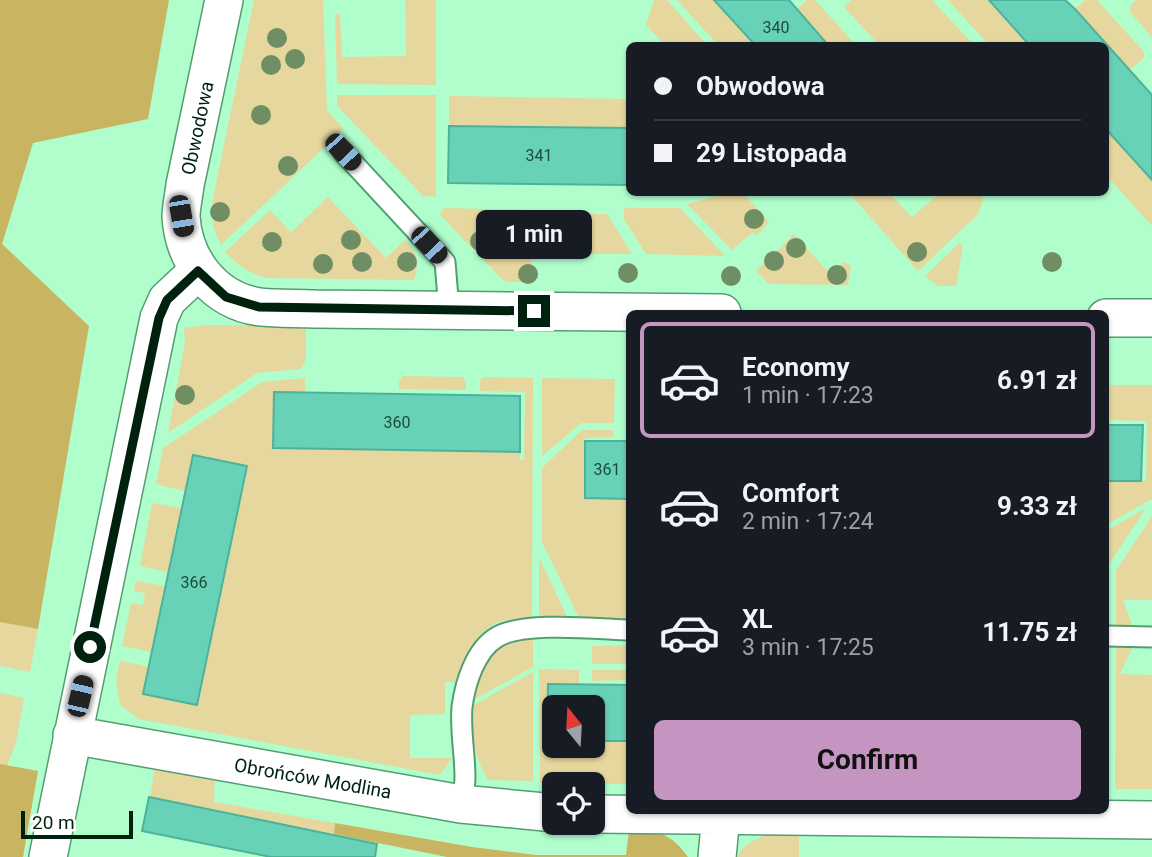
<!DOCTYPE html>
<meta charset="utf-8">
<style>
:root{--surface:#171b24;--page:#242831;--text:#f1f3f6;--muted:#9ea1a6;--line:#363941;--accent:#c694c0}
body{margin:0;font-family:Roboto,sans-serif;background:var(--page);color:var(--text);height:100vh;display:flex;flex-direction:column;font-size:26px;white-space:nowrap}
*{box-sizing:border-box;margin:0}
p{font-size:23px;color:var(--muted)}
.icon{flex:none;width:38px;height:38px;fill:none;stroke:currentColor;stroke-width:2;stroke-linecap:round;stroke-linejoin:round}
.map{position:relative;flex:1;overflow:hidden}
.details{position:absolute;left:626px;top:310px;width:483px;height:504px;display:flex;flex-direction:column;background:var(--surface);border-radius:10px;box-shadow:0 2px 5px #0004}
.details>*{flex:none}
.guide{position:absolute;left:626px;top:42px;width:483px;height:154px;border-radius:10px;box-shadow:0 2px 5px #0004;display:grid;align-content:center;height:154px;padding:0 28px;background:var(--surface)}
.needle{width:46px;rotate:342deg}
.buttons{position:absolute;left:542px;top:695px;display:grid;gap:14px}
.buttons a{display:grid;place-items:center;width:63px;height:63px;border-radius:10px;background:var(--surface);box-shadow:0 2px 5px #0004;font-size:35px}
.scale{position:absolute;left:21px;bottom:18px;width:112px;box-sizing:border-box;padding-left:7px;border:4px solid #01210f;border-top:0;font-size:19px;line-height:24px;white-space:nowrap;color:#01210f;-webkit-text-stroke:5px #fff;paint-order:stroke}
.end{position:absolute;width:32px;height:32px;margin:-16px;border:9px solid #01210f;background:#fff;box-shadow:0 0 0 4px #fff}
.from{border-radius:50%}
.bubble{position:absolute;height:49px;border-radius:10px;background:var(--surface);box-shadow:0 2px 5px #0004;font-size:23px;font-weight:700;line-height:49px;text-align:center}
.car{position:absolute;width:21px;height:42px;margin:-21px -10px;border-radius:9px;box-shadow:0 0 5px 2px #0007;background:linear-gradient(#222 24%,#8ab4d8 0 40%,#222 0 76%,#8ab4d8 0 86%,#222 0)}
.guide b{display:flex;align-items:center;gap:24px;height:66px;font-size:26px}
.guide b+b{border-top:2px solid var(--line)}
.guide i{width:18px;height:18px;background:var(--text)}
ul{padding:12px 0 0;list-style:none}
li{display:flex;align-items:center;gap:21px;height:116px;margin:0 14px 10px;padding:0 14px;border:4px solid transparent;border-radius:10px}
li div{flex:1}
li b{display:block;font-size:26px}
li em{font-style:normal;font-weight:700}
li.on{border-color:var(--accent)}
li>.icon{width:63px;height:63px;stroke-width:1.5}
.action{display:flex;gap:14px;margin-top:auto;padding:14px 28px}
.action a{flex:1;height:80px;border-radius:10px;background:var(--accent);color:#111;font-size:28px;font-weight:700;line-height:80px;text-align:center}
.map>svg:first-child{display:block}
.green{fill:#e5d79e}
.forest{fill:#c9b461}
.building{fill:#68d2b8;stroke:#4cb39b;stroke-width:2}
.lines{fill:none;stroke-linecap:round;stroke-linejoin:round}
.lane-casing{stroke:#539e70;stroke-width:23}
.street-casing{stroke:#539e70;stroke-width:40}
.lane{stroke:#fff;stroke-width:19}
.street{stroke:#fff;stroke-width:37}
.tree{fill:#708e64}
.route{stroke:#01210f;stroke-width:9}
.labels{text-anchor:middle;stroke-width:5;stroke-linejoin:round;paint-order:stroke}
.number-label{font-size:16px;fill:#1b4d39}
.street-label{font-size:19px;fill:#01210f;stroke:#fff}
</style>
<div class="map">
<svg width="1152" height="857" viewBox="0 0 1152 857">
<rect width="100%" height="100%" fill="#b0fecc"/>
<path class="green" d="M254,0H323L327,110L344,129L221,245L213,227L212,203Z
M405,0H436V85L337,84L335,14H340L342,57L406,56Z
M654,0H667L707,45H665L646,25Z
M677,0H714L756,45H718Z
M807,0H815L856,45H829L797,9Z
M851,0H932L974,45H879L844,7Z
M948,0H989L1030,45H989Z
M1085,0H1097L1144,52V58L1129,70L1075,9Z
M1136,0H1152V37L1130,12L1131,4Z
M337,95H436V197L423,196L337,106Z
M449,96L630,99V128L449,126Z
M1106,129L1152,180V226L1106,175Z
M729,193H743L769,222L756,236L753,232L732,250L687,204Z
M849,193H889L912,217L940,193H982L983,200L978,214L918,271Z
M328,197L386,258L405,240C417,253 420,262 414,280L267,278C249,273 237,265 225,252L270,210L291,232Z
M444,208L528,210L531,215V282H507L502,279L440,215Z
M624,208H680L725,256L646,254L624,219Z
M541,213L607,214L632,254H541Z
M794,234L830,274L843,262L851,266L848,285L769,284L756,271Z
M959,243L963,246L956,286H938L925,276Z
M206,325H306V360L300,369L257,373L168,433L185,343L184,328Z
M403,376L463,377L466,383V390L399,389V382Z
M483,377L533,378L532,619C523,619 513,619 503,621C477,626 463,660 455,682H445V714L410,715V758H452L440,775L139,719L120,705L116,681L120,661L149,667L143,694L197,705L247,466L193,455L185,491L156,484L163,448L262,382L305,378V392L274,393L273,448L520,452V460H524L525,392L480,391V381Z
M542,378L615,379L614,423H581L542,456Z
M1106,385H1152V499L1106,525V481H1146L1147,421L1106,420Z
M582,430H613L614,437L585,438V498L630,499V623L581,622L542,542V468Z
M152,503L181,508L168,572L140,566Z
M1146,508L1106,569V531Z
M1152,516V600H1123L1133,627H1116V571Z
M539,557L569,621L539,620Z
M136,581L165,586L152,652L122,646L131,603L143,605L145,593L134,591Z
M0,622L38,629L30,672L0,666Z
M513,640H533V667L473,700C477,674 487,650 513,640Z
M630,645V664H592V646Z
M1116,646H1133L1120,674L1152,675V789H1115Z
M539,669L579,670V685H548L547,740H555V746H593V741H630V784L540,783Z
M592,670H630V680L592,681Z
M533,672V781L488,780C472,753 473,735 472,706Z
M0,693L24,698L16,742L7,766L0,764Z
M155,766L215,777L214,802L335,823L334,834L150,797Z
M775,832H799V857H737C745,842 760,837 775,832Z"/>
<path class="forest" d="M0,0H169L148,119L33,143L2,244L89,326L38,629L0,622Z
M0,764L38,771L23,857H0Z
M335,823L472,847L536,855H626L629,830C657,830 671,833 688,857H447L334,834Z"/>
<path class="building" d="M714,0H789L829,46H756Z
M989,0H1065L1075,9L1152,95V180L1106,129V46H1030Z
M449,126L630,128V185L448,183Z
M274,392L520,396V452L273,448Z
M1106,425H1143L1141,481H1106Z
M585,441H630V499L585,498Z
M193,455L247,466L197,705L143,694Z
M548,684L630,685V741H593V707H555V740H547Z
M149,797L377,844L375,857H271L142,831Z"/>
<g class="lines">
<defs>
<path id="lane" d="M343,152L445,262L449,310
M1106,636L1152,637
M461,804C463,795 465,786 465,777C465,754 460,730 462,707C465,684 475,650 497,637C524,621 597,629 630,630"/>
<path id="street" d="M224,0L185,185C184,195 181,207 181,217C184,262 215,301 260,307C278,309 297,308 315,309L722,313
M1106,318H1152
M72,735L461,804L555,813
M593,814L1152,820
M48,857L159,318L167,300L198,271
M717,857L721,816"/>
</defs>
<use href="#lane" class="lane-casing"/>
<use href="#street" class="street-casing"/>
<use href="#lane" class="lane"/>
<use href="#street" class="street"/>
</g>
<g class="tree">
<circle cx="277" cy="38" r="10"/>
<circle cx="295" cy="59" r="10"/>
<circle cx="271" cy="65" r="10"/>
<circle cx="261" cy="115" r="10"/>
<circle cx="288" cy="166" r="10"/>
<circle cx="220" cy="212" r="10"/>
<circle cx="754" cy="219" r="10"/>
<circle cx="351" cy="240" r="10"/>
<circle cx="480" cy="241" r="10"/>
<circle cx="272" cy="242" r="10"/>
<circle cx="549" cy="247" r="10"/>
<circle cx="796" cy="248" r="10"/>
<circle cx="917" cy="252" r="10"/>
<circle cx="774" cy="261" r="10"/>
<circle cx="362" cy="262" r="10"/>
<circle cx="407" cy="262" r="10"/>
<circle cx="1052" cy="262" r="10"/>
<circle cx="323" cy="264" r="10"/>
<circle cx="628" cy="273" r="10"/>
<circle cx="528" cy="274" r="10"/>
<circle cx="837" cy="275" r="10"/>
<circle cx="731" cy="276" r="10"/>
<circle cx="185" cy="395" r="10"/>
</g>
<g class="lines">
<path class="route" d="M90,647L159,318L167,300L198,271L226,297L259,307L534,311"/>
</g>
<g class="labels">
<g class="number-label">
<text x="776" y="33">340</text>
<text x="539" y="161">341</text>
<text x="397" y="428">360</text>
<text x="607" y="475">361</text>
<text x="194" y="588">366</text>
</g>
<g class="street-label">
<text transform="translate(197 128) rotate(-78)" y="7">Obwodowa</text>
<text transform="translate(313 778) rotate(10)" y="7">Obrońców Modlina</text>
</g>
</g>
</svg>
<div class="buttons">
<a><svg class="needle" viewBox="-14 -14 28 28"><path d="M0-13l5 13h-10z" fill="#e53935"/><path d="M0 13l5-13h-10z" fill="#9ea1a6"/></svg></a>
<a><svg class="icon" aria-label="locate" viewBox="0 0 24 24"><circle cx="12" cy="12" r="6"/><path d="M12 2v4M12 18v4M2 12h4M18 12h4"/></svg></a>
</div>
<div class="scale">20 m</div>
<i class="end from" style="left:90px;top:647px"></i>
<i class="end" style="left:534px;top:311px"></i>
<div class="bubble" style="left:476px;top:210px;width:116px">1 min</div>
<i class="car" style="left:343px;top:152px;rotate:137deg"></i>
<i class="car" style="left:181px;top:216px;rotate:170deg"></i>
<i class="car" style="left:429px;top:245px;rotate:137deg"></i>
<i class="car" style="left:80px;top:696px;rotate:13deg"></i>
<div class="guide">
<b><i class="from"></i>Obwodowa</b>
<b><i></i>29 Listopada</b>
</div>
<section class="details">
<ul>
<li class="on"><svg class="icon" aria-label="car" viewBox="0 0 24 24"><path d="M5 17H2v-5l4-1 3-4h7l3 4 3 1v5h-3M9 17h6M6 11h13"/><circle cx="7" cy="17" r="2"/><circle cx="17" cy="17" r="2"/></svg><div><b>Economy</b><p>1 min · 17:23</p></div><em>6.91 zł</em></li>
<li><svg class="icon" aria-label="car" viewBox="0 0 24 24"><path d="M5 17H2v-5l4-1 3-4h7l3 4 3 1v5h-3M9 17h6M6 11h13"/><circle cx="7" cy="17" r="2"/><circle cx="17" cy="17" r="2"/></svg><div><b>Comfort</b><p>2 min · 17:24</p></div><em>9.33 zł</em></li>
<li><svg class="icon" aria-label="car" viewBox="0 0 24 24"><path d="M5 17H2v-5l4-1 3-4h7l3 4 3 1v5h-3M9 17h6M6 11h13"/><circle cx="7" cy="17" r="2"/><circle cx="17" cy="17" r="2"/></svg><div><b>XL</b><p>3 min · 17:25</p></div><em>11.75 zł</em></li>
</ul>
<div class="action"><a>Confirm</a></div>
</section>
</div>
